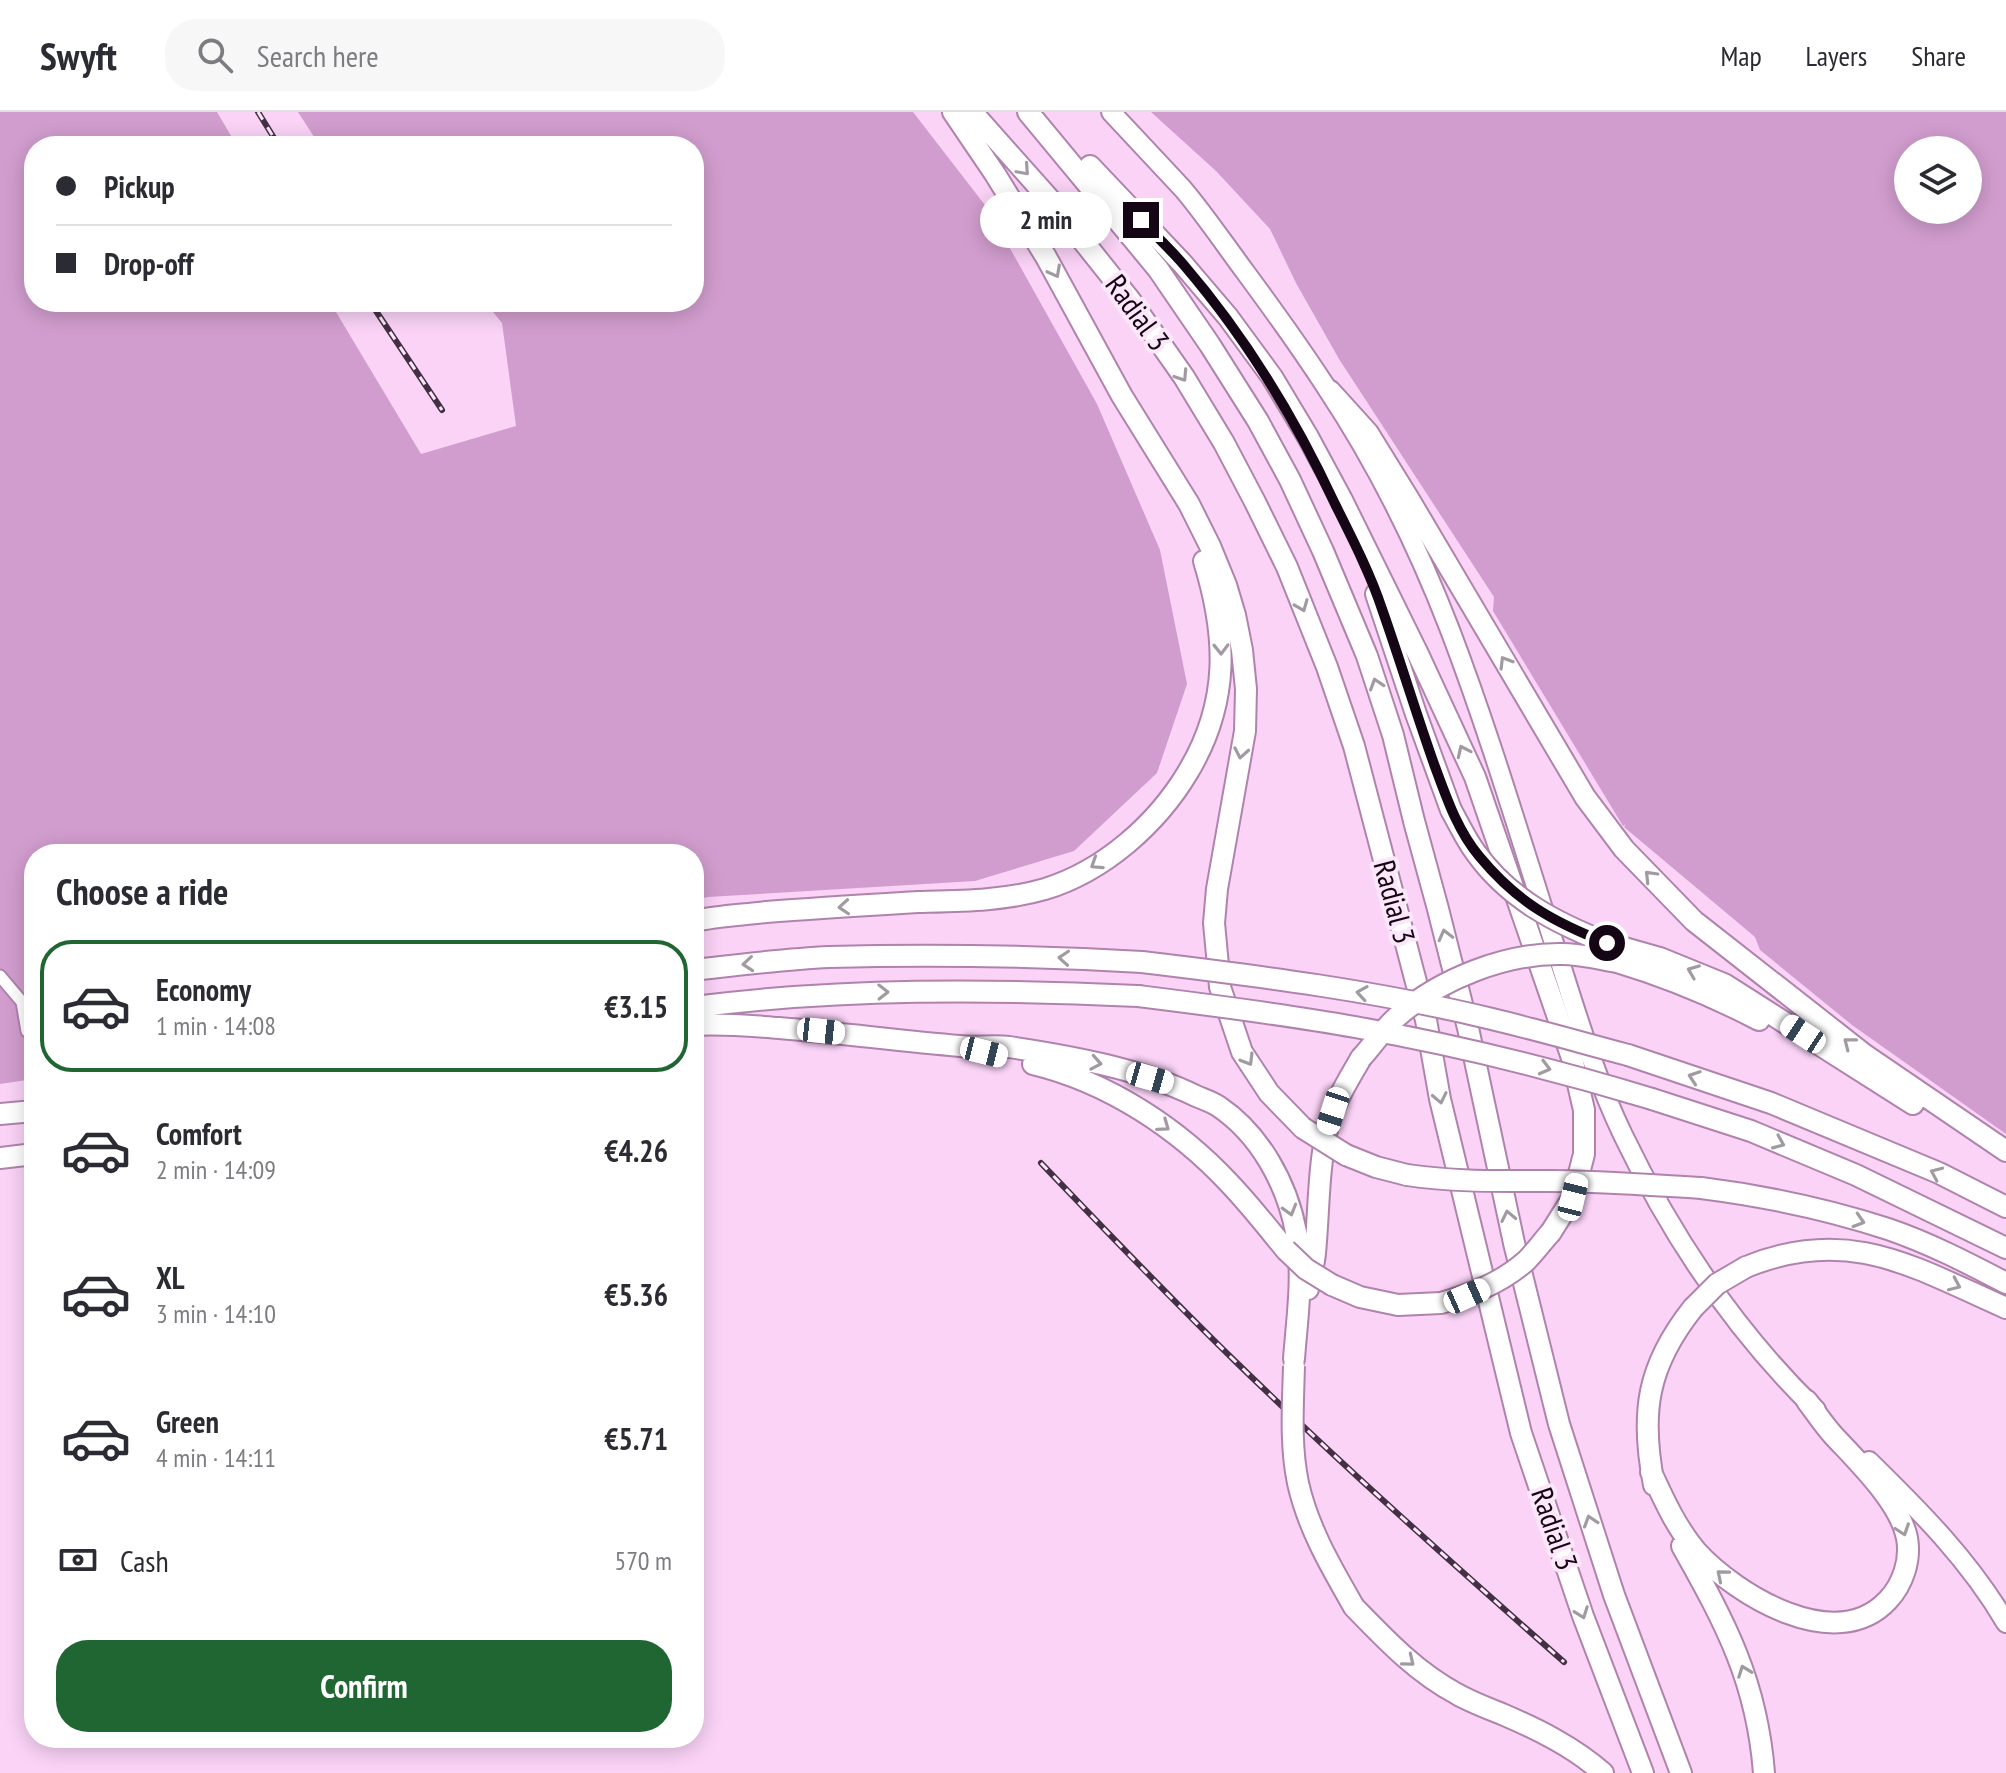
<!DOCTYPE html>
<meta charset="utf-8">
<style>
:root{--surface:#fff;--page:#f7f7f7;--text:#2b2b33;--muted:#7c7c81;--line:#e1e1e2;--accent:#206632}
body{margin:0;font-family:"PT Sans Narrow",sans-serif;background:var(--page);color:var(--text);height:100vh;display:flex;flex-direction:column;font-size:30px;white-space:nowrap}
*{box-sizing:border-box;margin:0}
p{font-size:26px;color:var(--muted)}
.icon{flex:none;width:44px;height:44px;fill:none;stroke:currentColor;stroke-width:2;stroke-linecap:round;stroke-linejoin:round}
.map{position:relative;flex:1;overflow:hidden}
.side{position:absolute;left:24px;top:732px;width:680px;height:904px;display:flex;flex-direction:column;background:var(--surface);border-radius:32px;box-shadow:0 4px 20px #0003}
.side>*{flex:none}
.hud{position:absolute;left:24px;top:24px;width:680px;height:176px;border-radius:32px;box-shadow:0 4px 20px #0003;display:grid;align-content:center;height:176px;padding:0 32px;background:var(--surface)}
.tools{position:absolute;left:1894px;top:24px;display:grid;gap:16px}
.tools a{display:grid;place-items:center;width:88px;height:88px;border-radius:50%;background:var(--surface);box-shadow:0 4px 20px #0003;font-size:40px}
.end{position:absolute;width:36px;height:36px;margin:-18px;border:10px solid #150615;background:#fff;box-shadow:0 0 0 4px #fff}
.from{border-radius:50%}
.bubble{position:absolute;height:56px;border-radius:28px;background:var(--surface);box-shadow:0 4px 20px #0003;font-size:26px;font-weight:700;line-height:56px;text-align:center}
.car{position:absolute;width:24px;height:48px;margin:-24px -12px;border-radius:10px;box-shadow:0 0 6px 2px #0007;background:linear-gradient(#fff 24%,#345 0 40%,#fff 0 76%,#345 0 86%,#fff 0)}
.hud b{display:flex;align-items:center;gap:28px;height:76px;font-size:30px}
.hud b+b{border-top:2px solid var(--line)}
.hud i{width:20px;height:20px;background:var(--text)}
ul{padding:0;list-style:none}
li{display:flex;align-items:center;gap:24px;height:132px;margin:0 16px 12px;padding:0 16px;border:4px solid transparent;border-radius:32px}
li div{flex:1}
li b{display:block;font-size:30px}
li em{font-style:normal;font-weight:700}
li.active{border-color:var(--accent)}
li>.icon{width:72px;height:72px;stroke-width:1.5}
h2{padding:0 32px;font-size:36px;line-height:96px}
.pay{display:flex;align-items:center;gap:20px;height:88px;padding:0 32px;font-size:30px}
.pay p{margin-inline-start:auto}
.cta{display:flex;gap:16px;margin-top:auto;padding:16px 32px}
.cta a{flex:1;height:92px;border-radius:32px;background:var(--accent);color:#fff;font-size:32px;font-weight:700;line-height:92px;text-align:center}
header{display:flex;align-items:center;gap:48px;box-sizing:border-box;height:112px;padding:0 40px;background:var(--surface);border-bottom:2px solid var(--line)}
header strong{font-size:38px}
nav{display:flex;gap:44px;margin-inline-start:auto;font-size:28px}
.search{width:560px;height:72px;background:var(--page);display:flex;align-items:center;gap:20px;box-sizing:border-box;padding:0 28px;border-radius:32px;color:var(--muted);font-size:30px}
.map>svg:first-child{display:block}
.green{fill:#d19dce;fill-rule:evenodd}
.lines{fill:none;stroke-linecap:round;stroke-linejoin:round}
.street-casing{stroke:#b083ad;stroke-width:15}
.primary-casing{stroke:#b083ad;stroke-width:22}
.highway-casing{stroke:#b083ad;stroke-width:24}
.street{stroke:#fff;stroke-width:11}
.primary{stroke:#fff;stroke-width:18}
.highway{stroke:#fff;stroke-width:20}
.rail-casing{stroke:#443044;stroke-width:6}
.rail{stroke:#fbe7f9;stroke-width:3;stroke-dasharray:9;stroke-linecap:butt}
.highway-bridge-casing{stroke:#b083ad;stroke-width:24;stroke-linecap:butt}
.highway-bridge{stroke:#fff;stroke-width:20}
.oneway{stroke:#a19ba1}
.route{stroke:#150615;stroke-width:10}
.labels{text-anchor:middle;stroke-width:8;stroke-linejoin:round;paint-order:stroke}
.street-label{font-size:30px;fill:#150615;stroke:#fbe7f9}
</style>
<header>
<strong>Swyft</strong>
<div class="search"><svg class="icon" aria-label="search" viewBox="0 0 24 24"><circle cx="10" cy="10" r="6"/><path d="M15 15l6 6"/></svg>Search here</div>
<nav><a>Map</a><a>Layers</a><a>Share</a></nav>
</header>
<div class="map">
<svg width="2006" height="1661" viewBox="0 0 2006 1661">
<rect width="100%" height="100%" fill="#fad3f7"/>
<path class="green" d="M0,0H217L237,34H34V190H330L421,342L516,314L502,211L485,190H694V34H320L298,0H913L988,97L1097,292L1160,438L1187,572L1157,661L1074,739L975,769L708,785L694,788V742H34V967L0,972Z
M1151,0H2006V1022L1852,913L1760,838L1755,825L1624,715L1626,712L1623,714L1493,499L1494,485L1339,247L1296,171L1270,117L1216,59ZM1968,38V98H1908V38Z"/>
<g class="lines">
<defs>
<path id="street" d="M0,864L22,890L27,919"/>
<path id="primary" d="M1111,0C1135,26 1159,51 1183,77C1205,103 1225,133 1246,161C1274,199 1302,238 1328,278C1377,352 1418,435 1450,518C1492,628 1525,742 1561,853C1579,910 1597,969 1623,1023C1671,1123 1736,1220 1816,1298
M1869,1349C1920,1399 1970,1449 2006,1511"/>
<path id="highway" d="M953,0L995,62L1046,145L1122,284L1189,392L1210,434L1226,473L1235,503L1242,538L1246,577L1245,619L1217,777L1214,811L1220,875L1242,940L1269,981L1303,1016
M972,0L1052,90L1130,188L1184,265L1224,331L1255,390L1287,455L1327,555L1354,634L1426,908L1440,987L1521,1321L1583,1504L1643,1661
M1028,0L1158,157L1210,233L1258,309L1290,368L1323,439L1367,544L1393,623L1414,709L1438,797L1468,916L1514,1131L1559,1312L1614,1483L1681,1661
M1090,54L1182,151L1228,205L1272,265L1308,325L1342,388L1418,542L1475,665L1572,946L1584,998V1042L1573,1085L1551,1120
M1330,279L1368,321L1410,389L1585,685L1624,737L1694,809L1865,943L2006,1039
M1376,482L1416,602L1451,698
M694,809C718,804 742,803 766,800C817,796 868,793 918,790C960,789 1004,789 1045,777C1104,759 1157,712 1188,660C1230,590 1227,524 1204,449
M1607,831L1660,846L1724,872L1913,992
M1617,850C1667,865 1713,884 1759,908
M694,858C739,853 784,847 829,845C933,842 1037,844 1142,850
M694,895C841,876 990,877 1138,884
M694,913C722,911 750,914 779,916C840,921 900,929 960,934C976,936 993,933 1009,935C1070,944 1141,957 1196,984C1203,987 1212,990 1218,994C1260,1022 1287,1072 1296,1120C1304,1162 1297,1206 1294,1247
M1628,943L1771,991L1939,1061L2006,1095
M1033,952C1108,970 1178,1016 1230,1072C1250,1093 1268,1116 1286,1138
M1652,987L1751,1019L1856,1063L2006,1136
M0,1002L34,999
M1346,1043L1376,1055L1407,1063
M0,1046L34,1042
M1701,1076C1764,1084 1827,1097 1888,1117C1929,1131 1968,1151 2006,1171
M1746,1155C1849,1113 1913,1155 2006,1196
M1332,1173L1360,1185L1398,1193L1441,1191
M1308,1177C1310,1165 1314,1153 1315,1141C1319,1100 1318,1058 1327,1018C1333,992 1348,969 1361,946
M1651,1360C1664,1388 1676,1415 1696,1439C1736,1483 1836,1544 1888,1488C1903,1472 1911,1448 1907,1426C1900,1390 1857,1349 1833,1323C1824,1313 1816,1301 1807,1289
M1654,1373C1640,1301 1647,1254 1693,1196
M1682,1434C1726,1512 1757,1570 1764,1661
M1354,1495C1386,1528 1416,1560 1457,1582C1471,1590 1487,1596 1502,1602C1537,1617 1574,1635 1603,1661"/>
</defs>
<use href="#street" class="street-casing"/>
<use href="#primary" class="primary-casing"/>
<use href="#highway" class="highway-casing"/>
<use href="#street" class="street"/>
<use href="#primary" class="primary"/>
<use href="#highway" class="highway"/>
<defs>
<path id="rail" d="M258,0L279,34
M370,190L442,298
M1041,1051C1106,1119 1170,1186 1237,1251C1343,1354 1453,1452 1564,1550"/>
</defs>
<use href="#rail" class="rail-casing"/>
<use href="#rail" class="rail"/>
<defs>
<path id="highway-bridge" d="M1451,698C1459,712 1466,728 1476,741C1509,787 1556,811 1607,831
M1142,850C1259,864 1377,879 1492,907C1538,918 1583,931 1628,943
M1138,884C1210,893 1283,902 1355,915C1456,933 1554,957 1652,987
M1361,946C1373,933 1384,916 1398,904C1440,867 1506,841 1562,842C1580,842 1599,847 1617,850
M1303,1016L1346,1043
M1407,1063C1454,1070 1500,1069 1548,1069C1599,1069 1650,1073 1701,1076
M1286,1138L1306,1157L1332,1173
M1441,1191C1472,1182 1501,1171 1526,1149C1535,1140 1543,1129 1551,1120
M1693,1196L1717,1172L1746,1155
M1294,1254C1293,1292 1290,1333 1298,1371C1308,1416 1331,1455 1354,1495"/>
</defs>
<use href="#highway-bridge" class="highway-bridge-casing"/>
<use href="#highway-bridge" class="highway-bridge"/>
</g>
<defs><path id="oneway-chevron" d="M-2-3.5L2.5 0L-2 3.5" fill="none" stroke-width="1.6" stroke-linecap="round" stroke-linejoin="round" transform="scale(2)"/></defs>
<g class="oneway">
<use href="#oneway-chevron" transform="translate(1024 58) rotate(48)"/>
<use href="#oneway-chevron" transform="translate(1055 160) rotate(62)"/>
<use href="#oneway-chevron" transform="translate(1182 264) rotate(57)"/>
<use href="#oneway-chevron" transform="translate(1302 494) rotate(68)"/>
<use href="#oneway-chevron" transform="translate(1221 537) rotate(89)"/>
<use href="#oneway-chevron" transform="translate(1505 550) rotate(-121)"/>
<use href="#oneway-chevron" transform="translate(1376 572) rotate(-108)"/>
<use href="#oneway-chevron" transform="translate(1463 639) rotate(-115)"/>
<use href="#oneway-chevron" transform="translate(1241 641) rotate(100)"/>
<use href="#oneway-chevron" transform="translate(1096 752) rotate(147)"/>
<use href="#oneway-chevron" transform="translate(1650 764) rotate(-134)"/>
<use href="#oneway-chevron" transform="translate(844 795) rotate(176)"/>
<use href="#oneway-chevron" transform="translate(1445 823) rotate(-104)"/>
<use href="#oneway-chevron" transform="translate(1064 846) rotate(-176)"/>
<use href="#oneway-chevron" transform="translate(748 852) rotate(175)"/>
<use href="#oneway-chevron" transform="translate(1693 859) rotate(-158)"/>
<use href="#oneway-chevron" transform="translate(883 880) rotate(-1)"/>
<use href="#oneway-chevron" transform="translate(1362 881) rotate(-171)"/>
<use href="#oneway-chevron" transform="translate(1849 931) rotate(-142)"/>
<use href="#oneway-chevron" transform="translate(1248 948) rotate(59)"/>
<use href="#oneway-chevron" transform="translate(1096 951) rotate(10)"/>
<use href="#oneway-chevron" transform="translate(1545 956) rotate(15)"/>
<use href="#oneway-chevron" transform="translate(1694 965) rotate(-161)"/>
<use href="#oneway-chevron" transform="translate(1440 986) rotate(78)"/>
<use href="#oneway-chevron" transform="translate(1164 1014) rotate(36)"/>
<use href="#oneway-chevron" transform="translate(1779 1031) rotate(23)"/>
<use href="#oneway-chevron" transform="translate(1936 1061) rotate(-156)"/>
<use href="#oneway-chevron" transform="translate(1290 1098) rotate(74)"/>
<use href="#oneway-chevron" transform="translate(1508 1104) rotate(-102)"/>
<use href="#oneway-chevron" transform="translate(1859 1109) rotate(17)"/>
<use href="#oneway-chevron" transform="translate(1955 1173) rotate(24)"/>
<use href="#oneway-chevron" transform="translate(1590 1409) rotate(-108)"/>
<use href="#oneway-chevron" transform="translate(1903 1418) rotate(71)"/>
<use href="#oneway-chevron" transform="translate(1722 1463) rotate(-140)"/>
<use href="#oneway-chevron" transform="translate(1582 1501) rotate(70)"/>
<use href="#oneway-chevron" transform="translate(1409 1549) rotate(39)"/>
<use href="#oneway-chevron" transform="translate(1744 1559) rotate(-110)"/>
</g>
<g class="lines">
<path class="route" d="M1141,108C1155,123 1170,137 1183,152C1245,224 1295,306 1335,392C1351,424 1371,463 1382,497C1400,548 1416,601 1434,652C1446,684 1457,718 1479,744C1517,790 1553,810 1607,831"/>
</g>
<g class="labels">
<g class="street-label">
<text transform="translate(1137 201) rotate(54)" y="10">Radial 3</text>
<text transform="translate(1394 790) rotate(75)" y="10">Radial 3</text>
<text transform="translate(1554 1417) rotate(71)" y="10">Radial 3</text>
</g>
</g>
</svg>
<div class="tools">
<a><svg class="icon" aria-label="layers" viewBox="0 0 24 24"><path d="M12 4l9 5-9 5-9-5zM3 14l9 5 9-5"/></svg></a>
</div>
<i class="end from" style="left:1607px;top:831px"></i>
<i class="end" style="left:1141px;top:108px"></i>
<div class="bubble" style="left:980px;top:80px;width:132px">2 min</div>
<i class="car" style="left:821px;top:919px;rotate:96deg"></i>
<i class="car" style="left:1803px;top:922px;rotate:303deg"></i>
<i class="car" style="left:984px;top:940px;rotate:104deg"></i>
<i class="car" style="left:1150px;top:966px;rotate:106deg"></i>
<i class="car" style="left:1333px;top:999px;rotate:198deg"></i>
<i class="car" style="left:1573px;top:1085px;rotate:14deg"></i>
<i class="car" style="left:1467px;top:1184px;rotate:66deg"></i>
<div class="hud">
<b><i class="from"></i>Pickup</b>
<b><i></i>Drop-off</b>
</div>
<section class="side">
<h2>Choose a ride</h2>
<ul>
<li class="active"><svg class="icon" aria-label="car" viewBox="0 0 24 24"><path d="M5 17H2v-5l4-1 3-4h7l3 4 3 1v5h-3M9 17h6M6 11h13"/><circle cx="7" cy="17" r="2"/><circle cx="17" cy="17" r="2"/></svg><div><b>Economy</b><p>1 min · 14:08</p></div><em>€3.15</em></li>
<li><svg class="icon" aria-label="car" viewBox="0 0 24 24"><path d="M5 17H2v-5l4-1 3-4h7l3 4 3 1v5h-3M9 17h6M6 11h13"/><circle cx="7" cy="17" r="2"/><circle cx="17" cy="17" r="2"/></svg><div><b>Comfort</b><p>2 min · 14:09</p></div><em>€4.26</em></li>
<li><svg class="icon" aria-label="car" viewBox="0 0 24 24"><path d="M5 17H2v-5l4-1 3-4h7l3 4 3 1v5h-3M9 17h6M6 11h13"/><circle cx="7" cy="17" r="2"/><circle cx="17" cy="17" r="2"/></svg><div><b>XL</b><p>3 min · 14:10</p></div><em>€5.36</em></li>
<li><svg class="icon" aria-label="car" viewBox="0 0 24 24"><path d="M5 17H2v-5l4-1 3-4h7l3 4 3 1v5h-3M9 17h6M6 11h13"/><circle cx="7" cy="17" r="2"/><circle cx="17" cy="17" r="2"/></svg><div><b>Green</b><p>4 min · 14:11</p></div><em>€5.71</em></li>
</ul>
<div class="pay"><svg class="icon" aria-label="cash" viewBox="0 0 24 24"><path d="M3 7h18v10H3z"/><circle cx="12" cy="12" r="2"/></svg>Cash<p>570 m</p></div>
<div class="cta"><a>Confirm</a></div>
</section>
</div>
